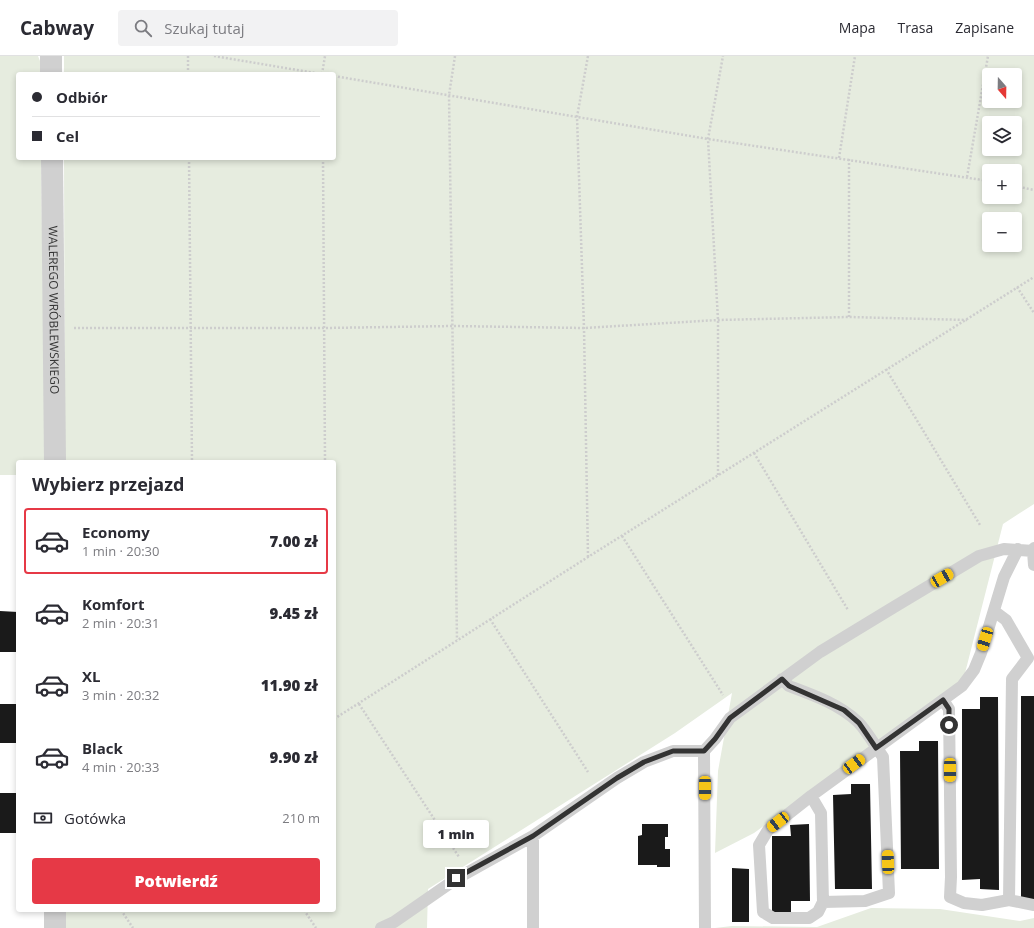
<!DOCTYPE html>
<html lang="pl">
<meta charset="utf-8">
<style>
:root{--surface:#fff;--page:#f2f2f3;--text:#2b2b33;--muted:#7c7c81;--line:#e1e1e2;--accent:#e63946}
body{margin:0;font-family:"Open Sans",sans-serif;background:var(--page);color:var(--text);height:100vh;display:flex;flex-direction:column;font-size:15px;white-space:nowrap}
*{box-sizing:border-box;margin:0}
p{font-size:13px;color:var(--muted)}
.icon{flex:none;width:22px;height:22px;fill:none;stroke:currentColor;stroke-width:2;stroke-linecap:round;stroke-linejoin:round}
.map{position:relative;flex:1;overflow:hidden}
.details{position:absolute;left:16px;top:404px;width:320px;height:452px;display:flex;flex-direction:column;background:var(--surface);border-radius:4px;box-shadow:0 2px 6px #0003}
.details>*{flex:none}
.banner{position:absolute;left:16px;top:16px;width:320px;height:88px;border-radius:4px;box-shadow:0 2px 6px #0003;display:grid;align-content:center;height:88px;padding:0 16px;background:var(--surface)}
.needle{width:26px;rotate:160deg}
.tools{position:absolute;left:982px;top:12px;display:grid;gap:8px}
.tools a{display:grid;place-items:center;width:40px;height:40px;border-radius:4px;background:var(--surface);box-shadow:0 2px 6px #0003;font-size:20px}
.end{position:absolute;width:18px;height:18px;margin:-9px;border:5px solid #333;background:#fff;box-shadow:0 0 0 2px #fff}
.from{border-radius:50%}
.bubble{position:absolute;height:28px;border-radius:4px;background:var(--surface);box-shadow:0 2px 6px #0003;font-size:13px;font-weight:800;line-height:28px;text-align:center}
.car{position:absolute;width:12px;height:24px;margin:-12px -6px;border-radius:5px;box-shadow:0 0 3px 1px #0007;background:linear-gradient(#f5c518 24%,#345 0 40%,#f5c518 0 76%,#345 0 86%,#f5c518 0)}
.banner b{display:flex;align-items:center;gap:14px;height:38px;font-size:15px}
.banner b+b{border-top:1px solid var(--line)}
.banner i{width:10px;height:10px;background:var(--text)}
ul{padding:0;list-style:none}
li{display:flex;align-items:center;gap:12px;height:66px;margin:0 8px 6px;padding:0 8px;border:2px solid transparent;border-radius:4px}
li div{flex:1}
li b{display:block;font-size:15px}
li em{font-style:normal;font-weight:800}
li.active{border-color:var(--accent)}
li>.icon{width:36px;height:36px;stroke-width:1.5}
h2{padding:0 16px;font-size:18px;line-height:48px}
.pay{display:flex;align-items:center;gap:10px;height:44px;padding:0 16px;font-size:15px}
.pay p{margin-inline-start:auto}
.button{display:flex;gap:8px;margin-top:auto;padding:8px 16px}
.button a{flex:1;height:46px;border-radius:4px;background:var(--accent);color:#fff;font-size:16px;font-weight:800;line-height:46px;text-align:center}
header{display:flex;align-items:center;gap:24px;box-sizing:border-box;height:56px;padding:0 20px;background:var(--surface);border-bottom:1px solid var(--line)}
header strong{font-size:19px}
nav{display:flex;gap:22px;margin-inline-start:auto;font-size:14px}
.search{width:280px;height:36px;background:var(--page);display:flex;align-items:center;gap:10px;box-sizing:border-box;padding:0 14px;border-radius:4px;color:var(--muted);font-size:15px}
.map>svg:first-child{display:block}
.green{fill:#e6ecdf;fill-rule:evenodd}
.building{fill:#1a1a1a}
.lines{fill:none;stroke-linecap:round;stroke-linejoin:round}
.path{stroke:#cdcdcd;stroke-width:2.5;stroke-dasharray:2 2;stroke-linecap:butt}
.lane{stroke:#d0d0d0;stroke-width:12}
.street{stroke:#d0d0d0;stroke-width:22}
.route{stroke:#333;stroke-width:5}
.labels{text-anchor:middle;stroke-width:4;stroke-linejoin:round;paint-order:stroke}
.street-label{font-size:12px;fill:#333;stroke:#fff}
</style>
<header>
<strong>Cabway</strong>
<div class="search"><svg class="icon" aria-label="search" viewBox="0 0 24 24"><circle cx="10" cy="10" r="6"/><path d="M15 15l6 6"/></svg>Szukaj tutaj</div>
<nav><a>Mapa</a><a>Trasa</a><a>Zapisane</a></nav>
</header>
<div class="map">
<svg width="1034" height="872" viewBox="0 0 1034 872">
<rect width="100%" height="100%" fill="#fff"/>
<path class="green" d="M0,0H38L40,5V18H18V102H41L45,406H18V419H0Z
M64,0H1034V448L1003,468L963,625L754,777L715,797L718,715L732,637L675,677L428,833L427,872H65V854H334V406H65L64,102H334V18H64ZM989,19H1015V45H989ZM989,67H1015V93H989ZM989,115H1015V141H989ZM989,163H1015V189H989Z
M871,852L940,853L1020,865L1034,862V872H715L732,870L817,871Z"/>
<path class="building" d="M0,555L18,556V596H0Z
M1021,640H1034V843H1021Z
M980,641H998L999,834L980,833V823L962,824V653H980Z
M0,648H18V677H16V687H0Z
M919,685H938L939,813H901L900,695H919Z
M851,728H870L872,833H835L833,739L851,738Z
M0,737H18V777H0Z
M642,768H668V781H665V793H670V811H657V809H638V780L642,779Z
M809,768L810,845H791V856H772V780H791L790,769Z
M732,812L749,813V866H732Z"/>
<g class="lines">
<path class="path" d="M188,0V18
M214,0L321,18
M455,0L449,39L457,584
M322,18L325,0
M334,20L708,83L989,125
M189,102L192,406
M323,102L325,406
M839,102L855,0
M967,121L988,0
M1015,130L1034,134
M1017,231L1034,257
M849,261V103
M74,272H324L453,270L584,272L718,264L849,261L967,264
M886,313L980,469
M754,397L848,554
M718,419V264L708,83L723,0
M622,480L723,639
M588,501L584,272L577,61L588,0
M490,563L588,716
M359,648L459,801
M334,663L588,501L1034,221
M121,854L133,872
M304,854L316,872"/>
<path class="lane" d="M1034,492L1033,495L1034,509
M994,555L1006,564L1028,602L1012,623L1009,844
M782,623L789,630C813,639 839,648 858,666C867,675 875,690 883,701L889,837L865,845L823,846L818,856L809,862H773L763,856L759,789L768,774L811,740L962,630L974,614L981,597L1004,521L1018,493
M943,644L949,653L951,821L950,841L964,847L982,849L1009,844L1034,849
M811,740L821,757L823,846
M533,780V872
M381,872L394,866L456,823L533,780L617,722L644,706L673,695H704
M705,872L704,695L715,683L730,662L820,596L894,551L979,500L1004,493L1033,495"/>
<g class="street">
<path d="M51,0V18"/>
<path id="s1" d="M52,102L55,406"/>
<path d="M55,872V854"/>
</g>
</g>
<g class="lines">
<path class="route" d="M456,822L533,780L617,722L644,706L673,695H704L715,683L730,662L782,623L789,630L844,654L859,667L876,692L943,644L949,653V669"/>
</g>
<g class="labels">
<g class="street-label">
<text dy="4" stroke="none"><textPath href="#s1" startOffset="152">WALEREGO WRÓBLEWSKIEGO</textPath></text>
</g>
</g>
</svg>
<div class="tools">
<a><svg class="needle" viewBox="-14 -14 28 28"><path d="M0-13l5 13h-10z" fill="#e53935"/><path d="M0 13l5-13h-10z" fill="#7c7c81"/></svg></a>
<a><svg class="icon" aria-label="layers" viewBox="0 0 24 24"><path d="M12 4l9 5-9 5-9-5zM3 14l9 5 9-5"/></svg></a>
<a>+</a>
<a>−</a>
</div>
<i class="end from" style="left:949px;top:669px"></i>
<i class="end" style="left:456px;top:822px"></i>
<div class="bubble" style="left:423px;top:764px;width:66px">1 min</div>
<i class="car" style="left:942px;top:522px;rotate:60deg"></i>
<i class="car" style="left:985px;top:583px;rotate:197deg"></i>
<i class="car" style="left:854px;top:708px;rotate:54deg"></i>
<i class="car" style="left:950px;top:714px;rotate:180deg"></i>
<i class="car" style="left:705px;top:732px;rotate:180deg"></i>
<i class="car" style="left:778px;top:766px;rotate:232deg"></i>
<i class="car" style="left:888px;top:806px;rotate:358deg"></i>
<div class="banner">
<b><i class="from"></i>Odbiór</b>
<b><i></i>Cel</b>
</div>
<section class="details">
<h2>Wybierz przejazd</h2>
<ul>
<li class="active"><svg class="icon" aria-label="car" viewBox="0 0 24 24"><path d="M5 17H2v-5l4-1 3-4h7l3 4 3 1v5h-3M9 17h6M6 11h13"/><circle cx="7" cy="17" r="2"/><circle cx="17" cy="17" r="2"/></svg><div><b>Economy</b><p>1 min · 20:30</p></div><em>7.00 zł</em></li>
<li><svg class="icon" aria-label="car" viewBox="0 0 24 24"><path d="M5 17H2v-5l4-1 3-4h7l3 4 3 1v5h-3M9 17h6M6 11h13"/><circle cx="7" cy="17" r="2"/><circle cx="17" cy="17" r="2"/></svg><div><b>Komfort</b><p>2 min · 20:31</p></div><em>9.45 zł</em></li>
<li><svg class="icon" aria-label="car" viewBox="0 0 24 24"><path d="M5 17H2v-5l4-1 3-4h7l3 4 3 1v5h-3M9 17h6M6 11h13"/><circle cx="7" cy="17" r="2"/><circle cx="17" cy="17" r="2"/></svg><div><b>XL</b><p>3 min · 20:32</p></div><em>11.90 zł</em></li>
<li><svg class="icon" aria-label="car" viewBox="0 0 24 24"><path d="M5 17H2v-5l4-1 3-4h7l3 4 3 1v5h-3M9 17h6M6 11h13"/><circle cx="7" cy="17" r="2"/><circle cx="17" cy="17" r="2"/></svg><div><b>Black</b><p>4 min · 20:33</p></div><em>9.90 zł</em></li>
</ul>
<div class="pay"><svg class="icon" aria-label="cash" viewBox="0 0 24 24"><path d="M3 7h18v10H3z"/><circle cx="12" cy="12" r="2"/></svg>Gotówka<p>210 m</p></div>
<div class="button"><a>Potwierdź</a></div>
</section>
</div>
